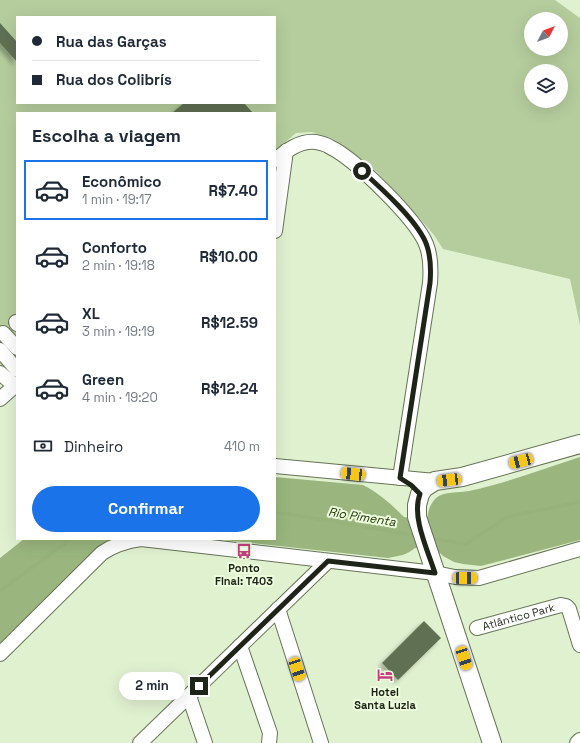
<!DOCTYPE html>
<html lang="pt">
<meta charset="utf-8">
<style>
:root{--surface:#fff;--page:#f6f6f7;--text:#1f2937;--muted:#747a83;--line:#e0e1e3;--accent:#1a73e8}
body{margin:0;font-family:"Space Grotesk",sans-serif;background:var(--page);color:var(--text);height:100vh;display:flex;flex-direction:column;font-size:15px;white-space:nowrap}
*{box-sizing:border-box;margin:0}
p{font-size:13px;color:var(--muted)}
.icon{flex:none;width:22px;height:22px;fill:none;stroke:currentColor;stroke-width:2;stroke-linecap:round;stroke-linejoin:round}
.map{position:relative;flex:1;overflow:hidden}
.details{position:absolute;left:16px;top:112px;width:260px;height:428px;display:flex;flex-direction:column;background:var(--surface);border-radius:0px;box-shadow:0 4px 16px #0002}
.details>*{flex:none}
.hud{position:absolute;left:16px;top:16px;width:260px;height:88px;border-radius:0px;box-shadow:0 4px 16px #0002;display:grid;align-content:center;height:88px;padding:0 16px;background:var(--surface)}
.needle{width:26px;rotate:49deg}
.buttons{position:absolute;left:524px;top:12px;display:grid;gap:8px}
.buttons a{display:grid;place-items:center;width:44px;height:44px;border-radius:50%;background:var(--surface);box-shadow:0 4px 16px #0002;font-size:20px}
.end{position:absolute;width:18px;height:18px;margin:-9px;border:5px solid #1e2418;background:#fff;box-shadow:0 0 0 2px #fff}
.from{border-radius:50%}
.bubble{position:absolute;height:28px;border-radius:14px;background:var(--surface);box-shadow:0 4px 16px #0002;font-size:13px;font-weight:600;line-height:28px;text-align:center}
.car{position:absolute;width:12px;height:24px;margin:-12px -6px;border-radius:5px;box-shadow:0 0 3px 1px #0007;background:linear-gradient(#f5c518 24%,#345 0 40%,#f5c518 0 76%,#345 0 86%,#f5c518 0)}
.hud b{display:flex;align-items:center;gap:14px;height:38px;font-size:15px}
.hud b+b{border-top:1px solid var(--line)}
.hud i{width:10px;height:10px;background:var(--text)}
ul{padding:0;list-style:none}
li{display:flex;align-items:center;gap:12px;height:60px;margin:0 8px 6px;padding:0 8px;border:2px solid transparent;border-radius:0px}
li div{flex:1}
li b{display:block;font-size:15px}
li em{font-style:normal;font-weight:600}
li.current{border-color:var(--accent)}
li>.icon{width:36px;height:36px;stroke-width:1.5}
h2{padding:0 16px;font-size:18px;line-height:48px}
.pay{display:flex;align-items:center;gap:10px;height:44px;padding:0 16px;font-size:15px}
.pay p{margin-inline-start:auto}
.action{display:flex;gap:8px;margin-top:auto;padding:8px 16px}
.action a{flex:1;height:46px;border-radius:24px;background:var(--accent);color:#fff;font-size:16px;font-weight:600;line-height:46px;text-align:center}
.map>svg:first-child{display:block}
.green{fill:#b5cd9d;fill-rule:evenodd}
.forest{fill:#9ab67e}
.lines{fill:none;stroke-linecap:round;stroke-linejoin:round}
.stream{stroke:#97b37b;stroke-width:3.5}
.building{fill:#617053;filter:url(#shadow)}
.minor-casing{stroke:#657456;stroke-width:16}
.major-casing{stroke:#657456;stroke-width:20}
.minor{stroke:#fff;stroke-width:14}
.major{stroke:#fff;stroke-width:18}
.route{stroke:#1e2418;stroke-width:5}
.labels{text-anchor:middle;stroke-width:4;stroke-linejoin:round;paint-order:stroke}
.poi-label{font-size:11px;font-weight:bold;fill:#1e2418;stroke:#edfedd}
.street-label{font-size:11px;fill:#1e2418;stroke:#edfedd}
.water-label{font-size:12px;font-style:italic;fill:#22340b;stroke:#edfedd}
</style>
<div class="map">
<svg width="580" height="743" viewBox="0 0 580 743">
<defs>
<filter id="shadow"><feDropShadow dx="-3.5" dy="3.5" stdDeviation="2" flood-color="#0004"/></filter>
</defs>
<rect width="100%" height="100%" fill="#e0f1d0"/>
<path class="green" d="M0,0H555L580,18V325L570,279L443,249L434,235L409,206L377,172L351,151L333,139L312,132L296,133L275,151V113H17V375L15,377L0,364ZM17,17H275V103H17ZM531,19H561V49H531ZM531,71H561V101H531Z"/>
<path class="forest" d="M580,457V540L481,566L463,564L454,562L443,556L436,549L415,548C407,555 399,556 388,558L215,539H275V477L363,485C379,493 391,504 404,517L427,520C428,511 430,504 436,498C444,491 459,493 469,491C507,483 543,469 580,457Z
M24,539H114L95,552L13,630L0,643V558Z"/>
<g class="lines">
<path class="stream" d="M275,513L289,514L418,536
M430,538L466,544L507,517L580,502
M0,591L71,539"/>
</g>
<path class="building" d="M0,23L17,42V62L0,43Z
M184,103H244L253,113H172Z
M424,621L441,638L398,680L382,663Z"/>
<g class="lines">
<defs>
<g id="minor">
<path d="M275,160C286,151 300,140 316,142C320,143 326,144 330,147C355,159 416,219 426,244C431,256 431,270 430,283L400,478"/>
<path d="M275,231L286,151"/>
<path d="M16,322L17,324"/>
<path d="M3,333L17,348"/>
<path d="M0,350L17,370"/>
<path d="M0,373L15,386"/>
<path d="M0,399L17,384"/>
<path d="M275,466L435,481"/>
<path d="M278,609L321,743"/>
<path id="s1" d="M477,628L561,605L566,606L569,609L580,645"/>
<path d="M240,646L270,733L269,743"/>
<path d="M0,654L102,553C114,545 126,541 141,539L435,573L455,577L479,578L580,549"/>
<path d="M189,696L205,743"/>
<path d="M140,743L328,561"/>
<path d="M577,743L580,740"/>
</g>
<path id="major" d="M492,743L417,517V505L420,494L424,488L435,481L462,477L580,444"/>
</defs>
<use href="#minor" class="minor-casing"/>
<use href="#major" class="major-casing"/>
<use href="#minor" class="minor"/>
<use href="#major" class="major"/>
</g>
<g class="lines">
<path class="route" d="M199,686L328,561L435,573C428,551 411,516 420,494L411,485L400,478L430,283C431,271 431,258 427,246C420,223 381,188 362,171"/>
</g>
<defs>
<symbol id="bus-bare" viewBox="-9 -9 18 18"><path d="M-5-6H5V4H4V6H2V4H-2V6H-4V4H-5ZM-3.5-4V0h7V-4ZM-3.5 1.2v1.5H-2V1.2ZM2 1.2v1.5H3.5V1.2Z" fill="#c63e7d" stroke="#edfedd" stroke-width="2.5" paint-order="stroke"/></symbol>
<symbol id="hotel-bare" viewBox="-9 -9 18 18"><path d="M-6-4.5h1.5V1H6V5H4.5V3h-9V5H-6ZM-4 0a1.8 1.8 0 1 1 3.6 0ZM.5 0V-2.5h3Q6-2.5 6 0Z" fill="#c63e7d" stroke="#edfedd" stroke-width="2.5" paint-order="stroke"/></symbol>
</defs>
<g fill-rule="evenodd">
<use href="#bus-bare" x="233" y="540" width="22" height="22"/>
<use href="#hotel-bare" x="374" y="664" width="22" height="22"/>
</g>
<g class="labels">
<g class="poi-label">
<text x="244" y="572">Ponto<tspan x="244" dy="13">Final: T403</tspan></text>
<text x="385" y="696">Hotel<tspan x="385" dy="13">Santa Luzia</tspan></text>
</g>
<g class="street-label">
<text dy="4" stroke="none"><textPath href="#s1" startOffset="43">Atlântico Park</textPath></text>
</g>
<g class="water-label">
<text transform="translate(362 517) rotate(9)" y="4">Rio Pimenta</text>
</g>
</g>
</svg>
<div class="buttons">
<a><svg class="needle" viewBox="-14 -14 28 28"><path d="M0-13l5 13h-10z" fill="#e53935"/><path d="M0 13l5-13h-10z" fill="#747a83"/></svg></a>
<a><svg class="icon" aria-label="layers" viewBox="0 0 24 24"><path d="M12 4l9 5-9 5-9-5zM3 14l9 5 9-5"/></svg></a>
</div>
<i class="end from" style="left:362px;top:171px"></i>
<i class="end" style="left:199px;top:686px"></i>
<div class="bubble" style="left:119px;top:672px;width:66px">2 min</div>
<i class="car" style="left:521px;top:461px;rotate:255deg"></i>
<i class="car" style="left:353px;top:474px;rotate:276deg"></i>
<i class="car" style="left:449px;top:480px;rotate:263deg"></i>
<i class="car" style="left:465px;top:578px;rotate:89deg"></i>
<i class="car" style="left:464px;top:658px;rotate:162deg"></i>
<i class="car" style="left:297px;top:669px;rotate:162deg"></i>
<div class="hud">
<b><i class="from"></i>Rua das Garças</b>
<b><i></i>Rua dos Colibrís</b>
</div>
<section class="details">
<h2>Escolha a viagem</h2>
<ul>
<li class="current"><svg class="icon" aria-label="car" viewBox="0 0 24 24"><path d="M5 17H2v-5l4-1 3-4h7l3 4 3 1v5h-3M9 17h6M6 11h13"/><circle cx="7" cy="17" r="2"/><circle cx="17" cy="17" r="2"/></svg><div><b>Econômico</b><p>1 min · 19:17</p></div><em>R$7.40</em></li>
<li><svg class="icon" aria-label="car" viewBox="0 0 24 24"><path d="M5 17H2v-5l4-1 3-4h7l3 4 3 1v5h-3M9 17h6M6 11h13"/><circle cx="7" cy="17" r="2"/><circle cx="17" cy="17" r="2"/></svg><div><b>Conforto</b><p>2 min · 19:18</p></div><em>R$10.00</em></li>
<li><svg class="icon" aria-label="car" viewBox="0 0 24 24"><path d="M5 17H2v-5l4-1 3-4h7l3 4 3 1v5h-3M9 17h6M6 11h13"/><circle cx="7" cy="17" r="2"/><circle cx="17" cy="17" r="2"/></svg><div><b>XL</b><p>3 min · 19:19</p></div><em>R$12.59</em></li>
<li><svg class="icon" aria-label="car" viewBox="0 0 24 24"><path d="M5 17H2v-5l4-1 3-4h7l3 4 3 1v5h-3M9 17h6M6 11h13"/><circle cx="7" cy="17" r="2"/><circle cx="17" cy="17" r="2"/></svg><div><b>Green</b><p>4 min · 19:20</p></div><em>R$12.24</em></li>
</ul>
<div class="pay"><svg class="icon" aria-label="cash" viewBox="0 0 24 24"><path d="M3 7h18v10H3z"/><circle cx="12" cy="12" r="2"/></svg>Dinheiro<p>410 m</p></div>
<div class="action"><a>Confirmar</a></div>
</section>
</div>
